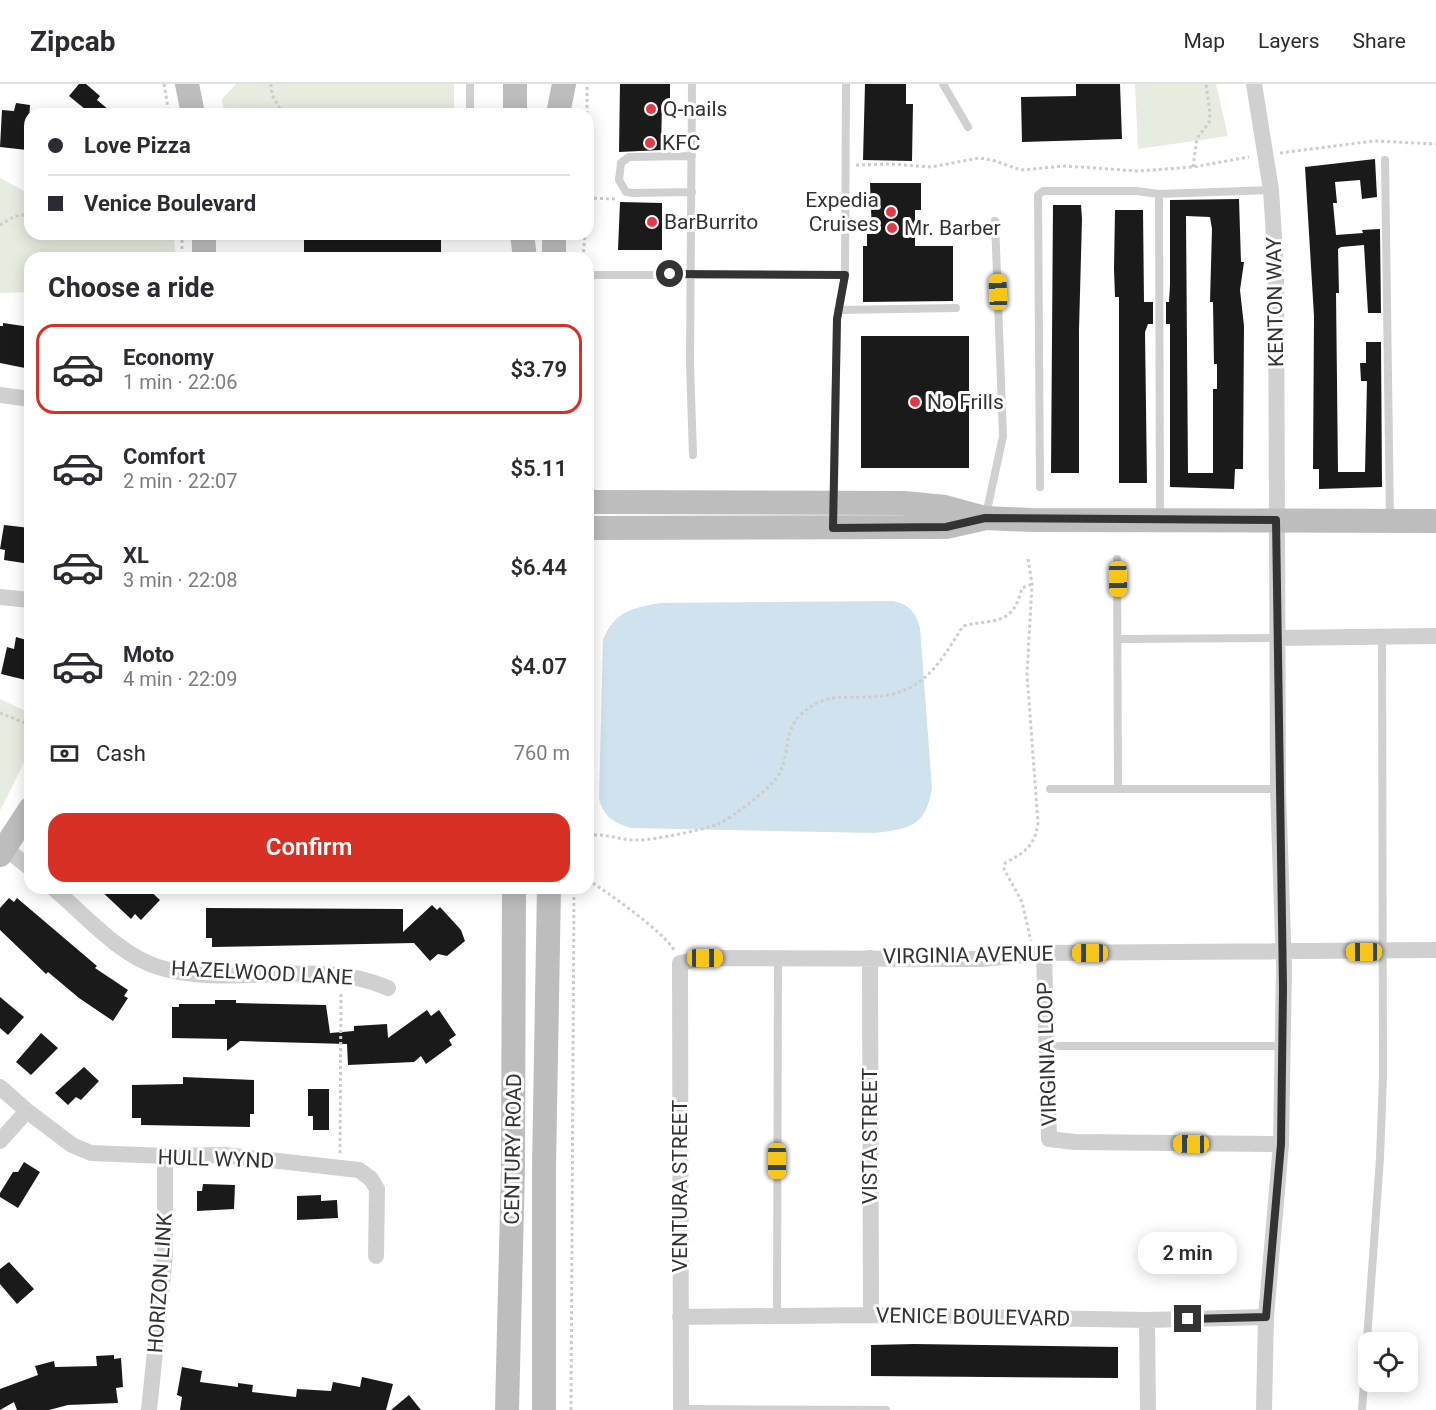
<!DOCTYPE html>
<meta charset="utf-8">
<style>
:root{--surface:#fff;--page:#f2f2f3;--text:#2b2b33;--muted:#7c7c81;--line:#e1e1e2;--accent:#d93025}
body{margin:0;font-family:Roboto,sans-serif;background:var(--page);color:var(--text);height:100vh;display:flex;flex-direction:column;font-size:22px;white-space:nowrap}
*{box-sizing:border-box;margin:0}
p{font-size:20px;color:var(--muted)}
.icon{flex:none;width:33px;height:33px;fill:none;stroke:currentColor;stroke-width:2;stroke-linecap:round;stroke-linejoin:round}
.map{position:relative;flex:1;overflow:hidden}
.panel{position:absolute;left:24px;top:168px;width:570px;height:642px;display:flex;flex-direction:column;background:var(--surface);border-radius:18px;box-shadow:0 3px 15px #0003}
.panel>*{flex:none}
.guide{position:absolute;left:24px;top:24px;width:570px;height:132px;border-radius:18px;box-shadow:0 3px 15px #0003;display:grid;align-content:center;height:132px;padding:0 24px;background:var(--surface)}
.fabs{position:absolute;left:1358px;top:1248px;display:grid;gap:12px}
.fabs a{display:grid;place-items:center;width:60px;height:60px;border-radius:12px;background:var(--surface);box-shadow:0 3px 15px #0003;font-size:30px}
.end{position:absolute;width:27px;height:27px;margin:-14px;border:8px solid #333;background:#fff;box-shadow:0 0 0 3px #fff}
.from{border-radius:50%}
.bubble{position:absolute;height:42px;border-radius:18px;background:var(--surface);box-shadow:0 3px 15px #0003;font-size:20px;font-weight:600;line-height:42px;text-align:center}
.car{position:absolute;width:18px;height:36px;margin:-18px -9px;border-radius:8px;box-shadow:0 0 4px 2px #0007;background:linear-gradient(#f5c518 24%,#345 0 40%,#f5c518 0 76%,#345 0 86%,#f5c518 0)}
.guide b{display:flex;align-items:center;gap:21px;height:57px;font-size:22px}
.guide b+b{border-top:2px solid var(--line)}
.guide i{width:15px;height:15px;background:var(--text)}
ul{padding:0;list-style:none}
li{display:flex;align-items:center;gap:18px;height:90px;margin:0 12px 9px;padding:0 12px;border:3px solid transparent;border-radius:18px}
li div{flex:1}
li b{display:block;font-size:22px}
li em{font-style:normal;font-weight:600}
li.on{border-color:var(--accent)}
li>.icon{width:54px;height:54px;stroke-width:1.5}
h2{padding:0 24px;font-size:27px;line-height:72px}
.pay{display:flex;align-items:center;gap:15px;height:66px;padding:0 24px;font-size:22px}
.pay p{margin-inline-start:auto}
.primary-button{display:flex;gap:12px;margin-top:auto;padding:12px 24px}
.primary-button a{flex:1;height:69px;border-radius:18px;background:var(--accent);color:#fff;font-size:24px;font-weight:600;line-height:69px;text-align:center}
header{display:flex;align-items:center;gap:36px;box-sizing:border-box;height:84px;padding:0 30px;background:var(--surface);border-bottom:2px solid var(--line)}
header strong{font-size:28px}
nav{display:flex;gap:33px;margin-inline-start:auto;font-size:21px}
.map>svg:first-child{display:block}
.green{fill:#e6ecdf}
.water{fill:#cfe2ee}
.building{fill:#1a1a1a;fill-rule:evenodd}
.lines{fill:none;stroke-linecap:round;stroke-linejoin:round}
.path{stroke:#cdcdcd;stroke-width:3;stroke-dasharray:3 3;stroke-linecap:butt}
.lane{stroke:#d0d0d0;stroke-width:8}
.street{stroke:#d0d0d0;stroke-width:16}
.secondary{stroke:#bdbdbd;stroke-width:24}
.route{stroke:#333;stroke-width:8}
.poi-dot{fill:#e63946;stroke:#fff;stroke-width:2}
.labels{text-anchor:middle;stroke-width:6;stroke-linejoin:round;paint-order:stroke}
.poi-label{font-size:21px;fill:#333;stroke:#fff;text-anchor:start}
.street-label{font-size:21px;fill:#333;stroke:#fff}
</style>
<header>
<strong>Zipcab</strong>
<nav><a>Map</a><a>Layers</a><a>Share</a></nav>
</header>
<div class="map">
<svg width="1436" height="1326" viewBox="0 0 1436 1326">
<rect width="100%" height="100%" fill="#fff"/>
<path class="green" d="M236,0H454V30H224L222,15Z
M1135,0H1216L1228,52L1138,65Z
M0,94L30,110V150H174L175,174H30V208L0,209Z
M0,615L30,629V666L0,727Z
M176,804H477V808L177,806Z"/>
<path class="water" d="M892,517C909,520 915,527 920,544L932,704C926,742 910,745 875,749L631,744C613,738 605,734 599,715L603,556C614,527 633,524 660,519Z"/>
<path class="building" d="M79,0H86L100,12L97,16L114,30H91L69,12Z
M620,0H670V19H662L661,66L619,68Z
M865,0H906V20H913L912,77L863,76Z
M1076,0H1120L1122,55L1022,58L1021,13L1076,12Z
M16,19L30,21L27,66L0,63L2,26L14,27Z
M1375,75L1377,113L1362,115L1360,96L1335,98L1337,119H1333L1336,151L1363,149L1362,146L1380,145L1381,229H1368L1364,161L1341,163L1338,165L1339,209H1336L1338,388H1365L1367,297H1361L1360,279H1366V258H1381L1382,403L1319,405V385H1313L1314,232L1305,83Z
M870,99H921V126H915V162H953V217L863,218V162H867V150H872Z
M1239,115L1241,178H1244L1240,206L1244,242L1243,385H1235L1234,405L1170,403V240H1166V218H1169L1170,201V116ZM1186,132L1210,133L1212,145L1210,218H1213L1214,280H1217V305H1213V389H1188Z
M620,118L662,119V166H618Z
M1053,121H1081L1082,135L1079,246V389H1051Z
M1115,126H1143L1144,218H1153V240H1148L1145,248L1147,399H1119V213H1115L1114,185Z
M441,150V174H304V153Z
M3,239L30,243V285L0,279V242H3Z
M861,252H969V384H861Z
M4,441L30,444V480L4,476L5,466L0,465Z
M16,553L30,557V597L1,590L7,563L14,565Z
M98,804H147L160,816L141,836L135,830L131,835Z
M9,814L14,818L17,814L97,882L95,884L128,906L124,912L128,914L113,937L79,914L48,888L46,890L0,846V824Z
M432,821L437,826L440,823L461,846L465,857L447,872L438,870L430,877L414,859L212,863V854H206V824L403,825V848Z
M0,913L24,933L8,951L0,944Z
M215,916H236V919L326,921L330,949L354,947V942L387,940L388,954L427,926L431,932L439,926L456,951L449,956L452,961L426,980L421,972L414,978L348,981L347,960L240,957L227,967V955L172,954V923H179V920H215Z
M41,949L58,964L31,991L16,978Z
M84,983L99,997L81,1016L76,1013L68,1021L55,1009Z
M183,993L254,996V1030H250V1043L141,1041V1034H132V1001L183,1000Z
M308,1005H329V1046H313V1032H308Z
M24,1078L40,1088L18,1124L0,1113V1109L13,1088H18Z
M203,1100L235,1101L234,1125L197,1127V1107H202Z
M321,1111V1117L337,1116L338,1134L297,1136V1112Z
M9,1178L34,1205L17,1220L0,1200V1185Z
M914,1260L1118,1263V1294L871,1292V1261Z
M114,1271V1275L121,1274L123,1303L116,1304L118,1319L68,1321L49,1326H17L14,1318L0,1326V1305L38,1291L35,1282L54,1277L55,1283L97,1282L96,1272Z
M182,1283L202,1287L200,1298L238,1303V1299L253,1301L252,1308L296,1313L297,1305L331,1307L333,1298L360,1303L362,1293L393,1300L386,1326H180L182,1313L177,1311Z
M409,1311L421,1326H391Z"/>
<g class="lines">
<path class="path" d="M164,0L169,30
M271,0L272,11L283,30
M587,30V0
M1280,69L1374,57L1436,60
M856,81L890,80L931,83L979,74L992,76L1021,86L1065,82L1138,87L1193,83L1249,73
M1193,83L1197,54L1209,39L1210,29L1206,0
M588,114L616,115
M0,141L15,132L30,130
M182,150V174
M583,174L585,150
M588,382L592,388L588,391
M588,466L592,471L588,477
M1028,475L1032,500L1027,590L1038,739C1035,762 1024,769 1005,779L1004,785L1022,818L1031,857
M0,629L30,641
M588,752C605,748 621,757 638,756C655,756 702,746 718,740C731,735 772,703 778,692C794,663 778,640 817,619C832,611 850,614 866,613C920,613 937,584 963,542C996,534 1012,543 1022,504L1032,500
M588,796C606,807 665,849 674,866
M340,1069L341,907
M571,1326L574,804"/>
<path class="lane" d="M470,0V30
M692,0L690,280L693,371
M943,0L968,43
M1385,76L1390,436
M692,108L633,109L626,108L619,96L621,79L629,73L692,72
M1159,110L1160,436
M588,191H845
M838,226L956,224
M1040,403L1038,111L1043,107H1136L1159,110L1271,106
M834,417L837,235L845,191L846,0
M986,431L1003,352L995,137
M1117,475L1118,704
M1118,555L1277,554
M1050,705H1278
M1047,962H1283
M777,1234L778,874
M681,1325L886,1326
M1362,1326L1380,1074L1383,992L1382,552"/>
<path class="street" d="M1254,0L1271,106L1276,183L1278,705L1284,884L1281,1060L1266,1233L1264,1326
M0,311L30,315
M0,513L30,516
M1277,554L1436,552
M6,765L30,784
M53,804C85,831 118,870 158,883C231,906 317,872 388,904
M1044,869L1049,1055L1075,1058L1281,1060
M870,874L871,1231
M0,1003L27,1027L72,1061L91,1069L165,1072L225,1071L359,1086L371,1095L377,1105L376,1172
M0,1057L27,1027
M680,1233L871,1231L1147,1236L1266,1233
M1147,1236L1148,1326
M149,1326L165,1171V1072
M681,1326L680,879L705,874L982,875L1044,869L1436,866"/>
<path class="secondary" d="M187,0L193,30
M515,0V30
M558,30L564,0
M204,150V174
M522,150L525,174
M554,150V174
M588,418L904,419L945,423L985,434L1032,436L1436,437
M588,444L946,443L982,435
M0,771L30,725
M507,1326L513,1084L514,804
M544,1326V1083L549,804"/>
</g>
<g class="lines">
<path class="route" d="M670,190L845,191L837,235L833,444L946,443L985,434L1276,436L1283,904L1281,1060L1266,1233L1188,1235"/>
</g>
<g class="poi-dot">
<circle cx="651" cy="25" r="6"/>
<circle cx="650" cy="59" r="6"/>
<circle cx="891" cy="128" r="6"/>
<circle cx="652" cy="138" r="6"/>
<circle cx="892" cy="144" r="6"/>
<circle cx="915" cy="318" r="6"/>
</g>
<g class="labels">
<g class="poi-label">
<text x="663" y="32">Q-nails</text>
<text x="662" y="66">KFC</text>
<text x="879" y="123" text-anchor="end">Expedia<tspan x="879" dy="24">Cruises</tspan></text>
<text x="664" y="145">BarBurrito</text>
<text x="904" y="151">Mr. Barber</text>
<text x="927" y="325">No Frills</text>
</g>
<g class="street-label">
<text transform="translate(1275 218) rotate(-91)" y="7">KENTON WAY</text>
<text transform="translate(968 871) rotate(-1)" y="7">VIRGINIA AVENUE</text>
<text transform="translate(262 889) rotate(3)" y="7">HAZELWOOD LANE</text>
<text transform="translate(1047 970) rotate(-92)" y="7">VIRGINIA LOOP</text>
<text transform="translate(870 1052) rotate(-90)" y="7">VISTA STREET</text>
<text transform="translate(513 1065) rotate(-89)" y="7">CENTURY ROAD</text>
<text transform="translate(216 1075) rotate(2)" y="7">HULL WYND</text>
<text transform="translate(680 1102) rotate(-90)" y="7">VENTURA STREET</text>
<text transform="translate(160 1199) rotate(-86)" y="7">HORIZON LINK</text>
<text transform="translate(973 1233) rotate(1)" y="7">VENICE BOULEVARD</text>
</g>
</g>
</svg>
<div class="fabs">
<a><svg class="icon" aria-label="locate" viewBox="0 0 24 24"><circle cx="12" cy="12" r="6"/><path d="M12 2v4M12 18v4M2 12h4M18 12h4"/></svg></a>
</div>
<i class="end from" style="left:670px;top:190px"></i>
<i class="end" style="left:1188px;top:1235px"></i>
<div class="bubble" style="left:1138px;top:1148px;width:99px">2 min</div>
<i class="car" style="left:998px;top:208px;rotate:358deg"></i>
<i class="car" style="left:1118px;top:495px;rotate:179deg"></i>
<i class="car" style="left:1364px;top:868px;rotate:270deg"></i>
<i class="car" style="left:1090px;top:869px;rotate:270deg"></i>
<i class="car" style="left:705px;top:874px;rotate:90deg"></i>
<i class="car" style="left:1191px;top:1060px;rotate:271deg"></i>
<i class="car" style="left:777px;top:1077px;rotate:180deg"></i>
<div class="guide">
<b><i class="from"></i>Love Pizza</b>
<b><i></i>Venice Boulevard</b>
</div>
<section class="panel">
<h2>Choose a ride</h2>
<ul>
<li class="on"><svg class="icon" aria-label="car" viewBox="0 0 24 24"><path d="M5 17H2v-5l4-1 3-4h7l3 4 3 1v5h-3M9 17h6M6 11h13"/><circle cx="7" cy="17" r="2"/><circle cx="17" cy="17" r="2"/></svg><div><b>Economy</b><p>1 min · 22:06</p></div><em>$3.79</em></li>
<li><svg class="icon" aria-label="car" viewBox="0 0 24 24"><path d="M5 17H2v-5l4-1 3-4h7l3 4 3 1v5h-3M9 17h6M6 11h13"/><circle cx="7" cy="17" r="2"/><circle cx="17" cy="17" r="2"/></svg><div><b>Comfort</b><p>2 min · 22:07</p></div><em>$5.11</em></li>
<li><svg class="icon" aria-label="car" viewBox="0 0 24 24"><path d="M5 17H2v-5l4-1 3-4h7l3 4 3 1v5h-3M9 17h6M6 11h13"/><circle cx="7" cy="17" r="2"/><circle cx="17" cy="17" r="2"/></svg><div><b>XL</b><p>3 min · 22:08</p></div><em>$6.44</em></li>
<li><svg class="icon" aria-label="car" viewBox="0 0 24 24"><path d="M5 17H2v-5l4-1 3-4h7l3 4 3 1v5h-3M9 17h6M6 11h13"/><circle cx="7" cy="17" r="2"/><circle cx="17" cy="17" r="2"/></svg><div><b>Moto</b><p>4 min · 22:09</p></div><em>$4.07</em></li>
</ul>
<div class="pay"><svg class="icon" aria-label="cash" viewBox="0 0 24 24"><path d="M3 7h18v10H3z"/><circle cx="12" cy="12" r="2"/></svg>Cash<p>760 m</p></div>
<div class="primary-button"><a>Confirm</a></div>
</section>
</div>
